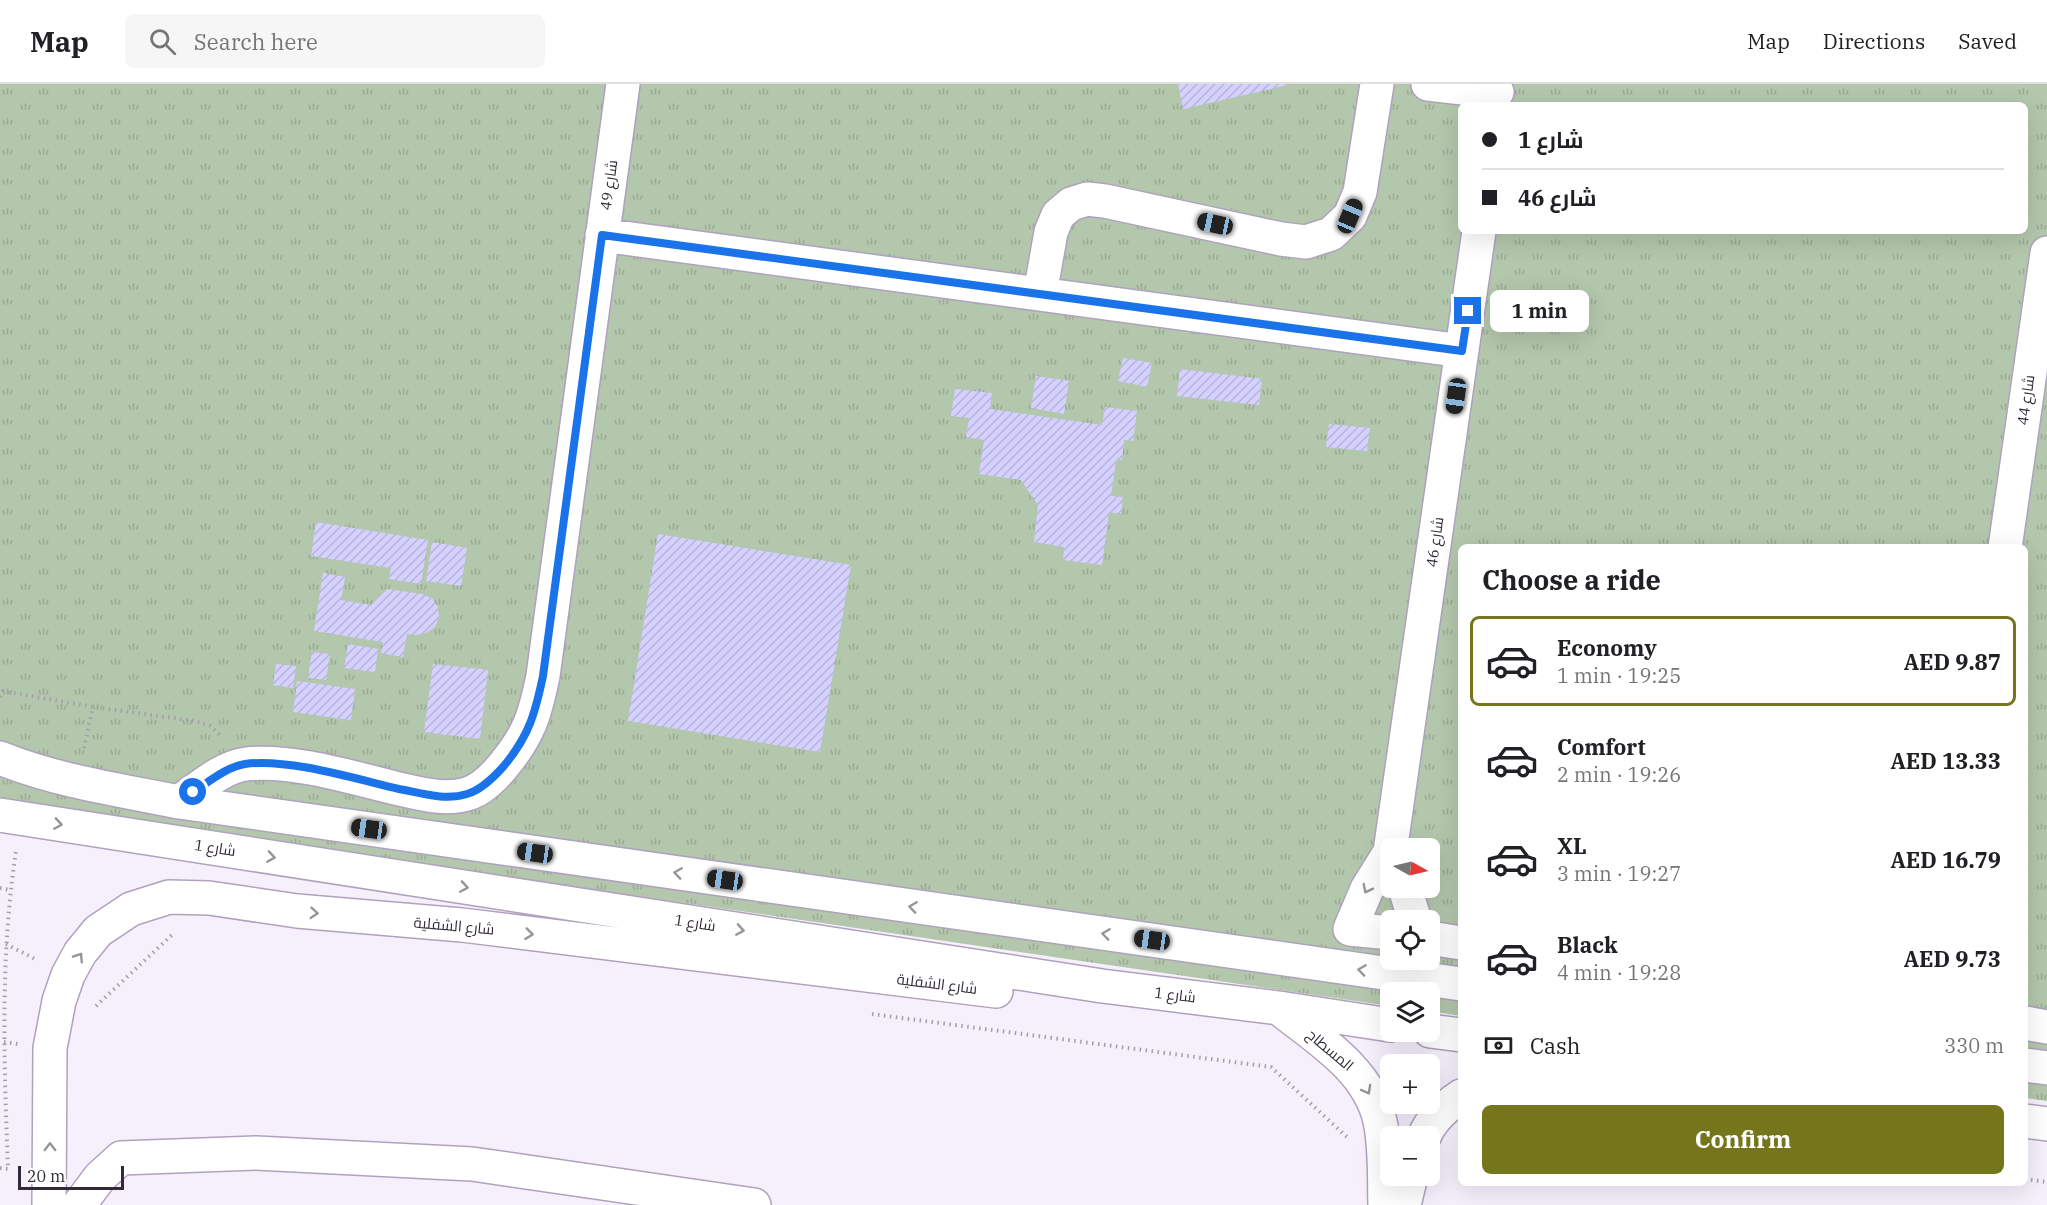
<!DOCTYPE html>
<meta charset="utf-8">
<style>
:root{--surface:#fff;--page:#f6f6f6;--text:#202124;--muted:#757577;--line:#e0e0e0;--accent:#75761c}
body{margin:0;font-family:"IBM Plex Serif",Cairo,serif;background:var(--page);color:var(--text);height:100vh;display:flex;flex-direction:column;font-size:22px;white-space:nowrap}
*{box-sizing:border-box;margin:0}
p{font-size:20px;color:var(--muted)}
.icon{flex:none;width:33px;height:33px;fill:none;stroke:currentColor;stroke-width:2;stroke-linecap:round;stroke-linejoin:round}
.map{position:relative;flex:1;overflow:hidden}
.side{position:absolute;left:1458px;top:460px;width:570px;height:642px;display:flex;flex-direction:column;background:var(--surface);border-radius:9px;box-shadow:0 6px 24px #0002}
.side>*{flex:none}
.top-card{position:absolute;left:1458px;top:18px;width:570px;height:132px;border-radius:9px;box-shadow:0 6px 24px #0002;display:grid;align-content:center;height:132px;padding:0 24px;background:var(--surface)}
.needle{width:39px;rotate:98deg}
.tools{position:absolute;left:1380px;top:754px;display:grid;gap:12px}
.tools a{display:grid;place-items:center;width:60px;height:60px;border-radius:9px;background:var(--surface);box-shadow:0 6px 24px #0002;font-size:30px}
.scale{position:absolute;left:18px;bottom:15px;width:106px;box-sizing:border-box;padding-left:6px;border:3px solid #322b37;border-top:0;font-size:16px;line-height:21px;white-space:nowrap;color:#322b37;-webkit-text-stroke:4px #fff;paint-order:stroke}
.end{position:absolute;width:27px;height:27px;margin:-14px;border:8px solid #1a73e8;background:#fff;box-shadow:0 0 0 3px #fff}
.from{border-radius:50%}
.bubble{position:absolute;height:42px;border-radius:9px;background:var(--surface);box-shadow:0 6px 24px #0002;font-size:20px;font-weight:700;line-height:42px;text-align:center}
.car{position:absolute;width:18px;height:36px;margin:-18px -9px;border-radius:8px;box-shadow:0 0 4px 2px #0007;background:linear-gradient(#222 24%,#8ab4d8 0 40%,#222 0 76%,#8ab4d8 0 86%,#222 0)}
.top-card b{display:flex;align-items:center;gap:21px;height:57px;font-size:22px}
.top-card b+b{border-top:2px solid var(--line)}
.top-card i{width:15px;height:15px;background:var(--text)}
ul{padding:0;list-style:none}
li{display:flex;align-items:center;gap:18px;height:90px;margin:0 12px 9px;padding:0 12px;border:3px solid transparent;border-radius:9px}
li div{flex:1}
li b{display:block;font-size:22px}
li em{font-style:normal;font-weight:700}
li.current{border-color:var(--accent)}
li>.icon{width:54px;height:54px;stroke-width:1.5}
h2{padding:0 24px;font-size:27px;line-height:72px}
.pay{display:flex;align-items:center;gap:15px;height:66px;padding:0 24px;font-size:22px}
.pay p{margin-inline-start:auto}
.primary-button{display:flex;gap:12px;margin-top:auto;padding:12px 24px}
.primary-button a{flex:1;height:69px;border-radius:9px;background:var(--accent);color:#fff;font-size:24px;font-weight:700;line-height:69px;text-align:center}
header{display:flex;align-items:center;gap:36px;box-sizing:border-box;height:84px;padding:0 30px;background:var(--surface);border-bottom:2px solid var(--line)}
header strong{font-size:28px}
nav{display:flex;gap:33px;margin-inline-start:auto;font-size:21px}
.search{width:420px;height:54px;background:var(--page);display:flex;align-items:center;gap:15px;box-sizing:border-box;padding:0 21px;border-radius:9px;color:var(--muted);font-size:22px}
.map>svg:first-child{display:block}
.grass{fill:url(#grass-tufts);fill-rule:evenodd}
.building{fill:url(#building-hatch)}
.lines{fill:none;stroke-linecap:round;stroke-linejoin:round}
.minor-casing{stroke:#b0a1be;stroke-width:36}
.path{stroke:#a49eaa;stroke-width:4;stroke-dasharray:1.5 4.5;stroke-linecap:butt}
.minor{stroke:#fff;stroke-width:33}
.oneway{stroke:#98959b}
.route{stroke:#1a73e8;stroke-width:8}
.labels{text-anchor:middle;stroke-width:6;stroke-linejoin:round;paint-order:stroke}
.street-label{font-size:15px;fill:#322b37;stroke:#fff}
</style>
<header>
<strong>Map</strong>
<div class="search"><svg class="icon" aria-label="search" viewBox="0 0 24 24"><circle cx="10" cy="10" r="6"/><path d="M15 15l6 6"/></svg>Search here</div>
<nav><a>Map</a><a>Directions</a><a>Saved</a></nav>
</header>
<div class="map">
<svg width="2047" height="1121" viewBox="0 0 2047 1121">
<defs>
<pattern id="grass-tufts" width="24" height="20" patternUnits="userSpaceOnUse" patternTransform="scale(1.5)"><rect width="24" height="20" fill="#b3c7ac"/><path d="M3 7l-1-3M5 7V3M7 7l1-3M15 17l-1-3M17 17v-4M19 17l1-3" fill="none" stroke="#9aab95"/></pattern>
<pattern id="building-hatch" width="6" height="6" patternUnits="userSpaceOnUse" patternTransform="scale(1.5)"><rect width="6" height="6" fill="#d5d1ff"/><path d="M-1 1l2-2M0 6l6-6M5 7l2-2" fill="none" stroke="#b7b4db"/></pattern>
</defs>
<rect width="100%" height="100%" fill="#f6f0fc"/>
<path class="grass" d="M0,0H2047V1017L2025,1014V464H1461V932L1430,927V909H1390V922L0,719ZM1461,21H2025V147H1461ZM1390,765H1430V804H1390ZM1390,837H1430V876H1390Z"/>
<path class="building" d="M1178,0H1287L1288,1L1183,25Z
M1123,274L1152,279L1147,303L1118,297Z
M1180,285L1262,295L1259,321L1177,312Z
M1036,292L1069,297L1064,330L1031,324Z
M955,305L992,309L990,325L1102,341L1105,323L1137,327L1133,357L1124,356L1122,376H1116L1111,412L1123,413L1121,430L1109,428L1102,481L1063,476L1064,463L1034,458L1038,421L1021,396L979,390L984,356L966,353L969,334L951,332Z
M1329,340L1370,344L1367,367L1326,363Z
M316,438L428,456L421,500L389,495L391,484L311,472Z
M658,450L851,481L820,668L628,637Z
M432,458L467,464L461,502L426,497Z
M323,489L345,493L341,516L371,521L387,505L422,510L432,514L438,523L439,533L435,543L426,549L416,551L407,550L403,573L381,569L383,558L314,547Z
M348,560L378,565L375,588L344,584Z
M312,568L330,570L326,596L308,594Z
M276,580L296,582L293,604L273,601Z
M433,580L488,586L480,655L424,648Z
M297,597L355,605L351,636L293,628Z"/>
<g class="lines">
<defs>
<path id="minor" d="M1428,0L1497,8
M602,151L1462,267
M1040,210L1051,148L1058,131L1071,120L1087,115L1105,117L1281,155L1306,158L1331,150L1350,132L1360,108L1377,0
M2005,464L2047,169
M0,674C57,697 119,706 179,718L1461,900
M179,718C198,705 222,683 246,680C292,675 350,693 395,704C418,709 444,717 467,710C481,706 494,693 503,682C529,651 535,631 543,592L623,0
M0,731L1102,902L1279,924L1390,941
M1405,804L1415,837
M1390,849L1350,845L1367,805L1390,768L1479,147
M1430,854L1461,859
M1280,925C1319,956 1369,986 1380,1037C1386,1065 1384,1093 1385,1121
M2025,939L2047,943
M1430,947L1461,951
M2025,981L2047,984
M2025,1037L2047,1040
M1424,1053C1431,1035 1445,1023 1461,1012
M49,1121L50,964L59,917L68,891L80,869L98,847L131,825L169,813L209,814L297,827L462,841L996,907
M79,1121L100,1093L121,1074L256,1069L472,1080L754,1121
M1404,1121L1411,1092"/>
</defs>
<use href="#minor" class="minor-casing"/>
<path class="path" d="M0,613L3,607L93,623L195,637L210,642L220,651
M84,664L93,623
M0,804L10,806
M6,860L37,876
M96,922L174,849
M872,930L1271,983L1347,1053
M4,958L18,960
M0,1084L8,1085C4,979 0,872 16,767
M2025,1095L2047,1098"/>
<use href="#minor" class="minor"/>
</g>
<defs><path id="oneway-chevron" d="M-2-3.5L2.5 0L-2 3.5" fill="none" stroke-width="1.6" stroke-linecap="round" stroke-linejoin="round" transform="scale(1.5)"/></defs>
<g class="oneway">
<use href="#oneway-chevron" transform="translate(58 740) rotate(9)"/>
<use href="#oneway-chevron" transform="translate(271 773) rotate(9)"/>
<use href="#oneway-chevron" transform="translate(678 789) rotate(-172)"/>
<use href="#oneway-chevron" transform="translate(464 803) rotate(9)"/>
<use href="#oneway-chevron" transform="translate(1367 805) rotate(117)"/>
<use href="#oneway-chevron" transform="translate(913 823) rotate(-172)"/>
<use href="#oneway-chevron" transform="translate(314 829) rotate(5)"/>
<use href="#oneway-chevron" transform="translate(740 846) rotate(9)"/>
<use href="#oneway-chevron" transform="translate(529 850) rotate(7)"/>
<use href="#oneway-chevron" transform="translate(1106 850) rotate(-172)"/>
<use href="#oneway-chevron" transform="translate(79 873) rotate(-57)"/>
<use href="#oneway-chevron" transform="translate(1362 886) rotate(-172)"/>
<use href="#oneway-chevron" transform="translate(1367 1006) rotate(61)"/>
<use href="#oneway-chevron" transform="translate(50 1063) rotate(-90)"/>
</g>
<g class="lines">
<path class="route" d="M193,708C209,698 226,683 245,680C288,674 356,695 399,705C421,709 445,717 467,710C481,706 494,693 503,683C529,652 535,630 543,592L602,151L1462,267L1468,227"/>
</g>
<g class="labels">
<g class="street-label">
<text transform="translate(609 101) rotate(-82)" y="5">شارع 49</text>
<text transform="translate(2026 316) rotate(-82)" y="5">شارع 44</text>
<text transform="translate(1435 458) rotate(-82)" y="5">شارع 46</text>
<text transform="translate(215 764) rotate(9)" y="5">شارع 1</text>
<text transform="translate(695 839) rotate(9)" y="5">شارع 1</text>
<text transform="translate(454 842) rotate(5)" y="5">شارع الشفلية</text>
<text transform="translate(937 900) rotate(7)" y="5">شارع الشفلية</text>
<text transform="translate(1175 911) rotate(7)" y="5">شارع 1</text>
<text transform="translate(1330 966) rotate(40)" y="5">المسطاح</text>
</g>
</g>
</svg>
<div class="tools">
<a><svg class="needle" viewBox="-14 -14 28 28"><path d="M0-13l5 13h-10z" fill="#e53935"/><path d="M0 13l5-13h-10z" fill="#757577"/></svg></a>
<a><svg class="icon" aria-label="locate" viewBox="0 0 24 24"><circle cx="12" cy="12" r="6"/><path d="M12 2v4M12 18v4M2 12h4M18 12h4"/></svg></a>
<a><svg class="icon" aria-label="layers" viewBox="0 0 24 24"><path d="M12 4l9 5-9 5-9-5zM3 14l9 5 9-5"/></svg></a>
<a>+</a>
<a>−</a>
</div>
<div class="scale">20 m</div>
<i class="end from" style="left:193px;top:708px"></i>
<i class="end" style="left:1468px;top:227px"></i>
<div class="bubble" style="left:1490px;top:206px;width:99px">1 min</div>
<i class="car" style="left:1350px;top:132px;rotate:23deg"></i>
<i class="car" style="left:1215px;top:140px;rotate:282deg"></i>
<i class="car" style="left:1456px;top:312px;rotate:188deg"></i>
<i class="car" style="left:369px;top:745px;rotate:278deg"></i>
<i class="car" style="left:535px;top:769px;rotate:278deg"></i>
<i class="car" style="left:725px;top:796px;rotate:278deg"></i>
<i class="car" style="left:1152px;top:856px;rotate:278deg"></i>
<div class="top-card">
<b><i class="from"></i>شارع 1</b>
<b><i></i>شارع 46</b>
</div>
<section class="side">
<h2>Choose a ride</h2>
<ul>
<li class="current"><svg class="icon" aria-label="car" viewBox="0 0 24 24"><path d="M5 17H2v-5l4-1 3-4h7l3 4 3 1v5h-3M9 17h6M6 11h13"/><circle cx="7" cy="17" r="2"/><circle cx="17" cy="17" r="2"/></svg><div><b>Economy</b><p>1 min · 19:25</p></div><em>AED 9.87</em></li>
<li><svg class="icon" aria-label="car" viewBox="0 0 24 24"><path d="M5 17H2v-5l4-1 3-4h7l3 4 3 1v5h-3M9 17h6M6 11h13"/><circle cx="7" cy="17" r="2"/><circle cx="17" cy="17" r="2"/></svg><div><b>Comfort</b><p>2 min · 19:26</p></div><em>AED 13.33</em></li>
<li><svg class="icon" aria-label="car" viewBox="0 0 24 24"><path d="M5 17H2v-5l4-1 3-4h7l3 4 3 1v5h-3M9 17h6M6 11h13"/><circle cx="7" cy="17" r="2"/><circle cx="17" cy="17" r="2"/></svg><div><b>XL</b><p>3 min · 19:27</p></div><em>AED 16.79</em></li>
<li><svg class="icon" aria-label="car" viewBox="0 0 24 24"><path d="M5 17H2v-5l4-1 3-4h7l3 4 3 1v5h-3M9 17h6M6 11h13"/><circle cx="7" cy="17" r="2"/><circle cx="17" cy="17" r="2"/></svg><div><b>Black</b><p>4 min · 19:28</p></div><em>AED 9.73</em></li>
</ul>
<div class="pay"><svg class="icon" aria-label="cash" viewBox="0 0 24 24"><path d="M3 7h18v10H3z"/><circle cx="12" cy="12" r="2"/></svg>Cash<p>330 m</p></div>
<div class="primary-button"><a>Confirm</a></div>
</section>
</div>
